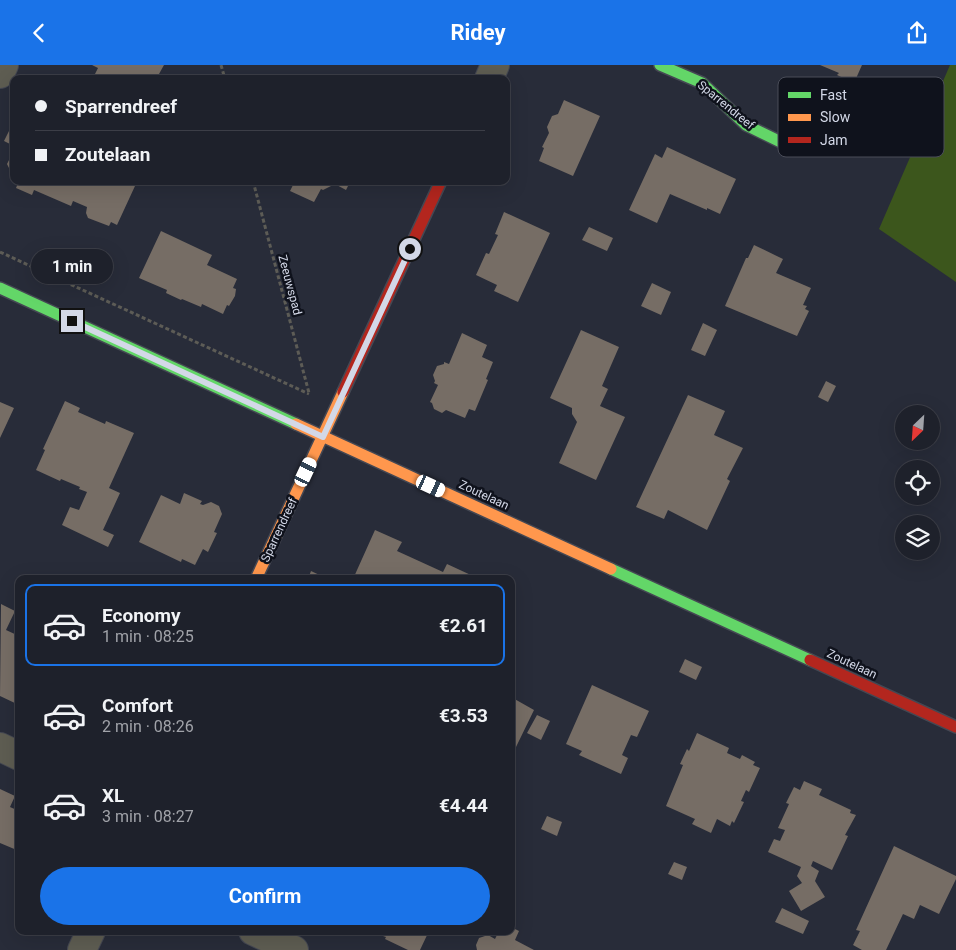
<!DOCTYPE html>
<meta charset="utf-8">
<style>
:root{--surface:#1e212b;--page:#262933;--text:#f1f3f6;--muted:#a1a3a9;--line:#3c3e47;--accent:#1a73e8}
body{margin:0;font-family:Roboto,sans-serif;background:var(--page);color:var(--text);height:100vh;display:flex;flex-direction:column;font-size:19px;white-space:nowrap}
*{box-sizing:border-box;margin:0}
p{font-size:16px;color:var(--muted)}
.icon{flex:none;width:28px;height:28px;fill:none;stroke:currentColor;stroke-width:2;stroke-linecap:round;stroke-linejoin:round}
.map{position:relative;flex:1;overflow:hidden}
.sheet{position:absolute;left:15px;top:510px;width:500px;height:360px;display:flex;flex-direction:column;background:var(--surface);border-radius:10px;box-shadow:0 5px 20px #0002,0 0 0 1px var(--line)}
.sheet>*{flex:none}
.hud{position:absolute;left:10px;top:10px;width:500px;height:110px;border-radius:10px;box-shadow:0 5px 20px #0002,0 0 0 1px var(--line);display:grid;align-content:center;height:110px;padding:0 25px;background:var(--surface)}
.needle{width:32px;rotate:205deg}
.controls{position:absolute;left:895px;top:340px;display:grid;gap:10px}
.controls a{display:grid;place-items:center;width:45px;height:45px;border-radius:50%;background:var(--surface);box-shadow:0 5px 20px #0002,0 0 0 1px var(--line);font-size:25px}
.end{position:absolute;width:22px;height:22px;margin:-11px;border:6px solid #d3d8e7;background:#111;box-shadow:0 0 0 2px #111}
.from{border-radius:50%}
.bubble{position:absolute;height:35px;border-radius:18px;background:var(--surface);box-shadow:0 5px 20px #0002,0 0 0 1px var(--line);font-size:16px;font-weight:700;line-height:35px;text-align:center}
.car{position:absolute;width:15px;height:30px;margin:-15px -8px;border-radius:6px;box-shadow:0 0 4px 1px #0007;background:linear-gradient(#fff 24%,#345 0 40%,#fff 0 76%,#345 0 86%,#fff 0)}
.hud b{display:flex;align-items:center;gap:18px;height:48px;font-size:19px}
.hud b+b{border-top:1px solid var(--line)}
.hud i{width:12px;height:12px;background:var(--text)}
ul{padding:9px 0 0;list-style:none}
li{display:flex;align-items:center;gap:15px;height:82px;margin:0 10px 8px;padding:0 15px;border:2px solid transparent;border-radius:10px}
li div{flex:1}
li b{display:block;font-size:19px}
li em{font-style:normal;font-weight:700}
li.current{border-color:var(--accent)}
li>.icon{width:45px;height:45px;stroke-width:1.5}
.cta{display:flex;gap:10px;margin-top:auto;padding:10px 25px}
.cta a{flex:1;height:58px;border-radius:30px;background:var(--accent);color:#fff;font-size:20px;font-weight:700;line-height:58px;text-align:center}
header{display:flex;justify-content:space-between;align-items:center;height:65px;padding:0 25px;background:var(--accent);color:#fff;font-size:22px;font-weight:700}
.map>svg:first-child{display:block}
.green{fill:#3c561c}
.building{fill:#766d65}
.lines{fill:none;stroke-linecap:round;stroke-linejoin:round}
.street-casing{stroke:#454853;stroke-width:30}
.fast-casing{stroke:#454853;stroke-width:14}
.slow-casing{stroke:#454853;stroke-width:14}
.jam-casing{stroke:#454853;stroke-width:14}
.path{stroke:#5d5c56;stroke-width:3;stroke-dasharray:4 2.5;stroke-linecap:butt}
.street{stroke:#5e5d52;stroke-width:28}
.fast{stroke:#63d668;stroke-width:11}
.slow{stroke:#ff974d;stroke-width:11}
.jam{stroke:#b3261e;stroke-width:11}
.route{stroke:#d3d8e7;stroke-width:6}
.labels{text-anchor:middle;stroke-width:5;stroke-linejoin:round;paint-order:stroke}
.street-label{font-size:12px;fill:#d3d8e7;stroke:#0f121c}
.key{fill:#0f121c;stroke:#4a4d59;stroke-width:1}
.key-label{font-size:14px;fill:#d3d8e7}
</style>
<header><svg class="icon" aria-label="back" viewBox="0 0 24 24"><path d="M15 5l-7 7 7 7"/></svg>Ridey<svg class="icon" aria-label="share" viewBox="0 0 24 24"><path d="M12 15V3M7 8l5-5 5 5M5 13v7h14v-7"/></svg></header>
<div class="map">
<svg width="956" height="885" viewBox="0 0 956 885">
<rect width="100%" height="100%" fill="#282c39"/>
<path class="green" d="M950,0H956V217L879,164Z"/>
<path class="building" d="M92,0H164L159,9L163,11L162,14H100L94,11L98,3Z
M820,0H862L854,18L837,10L839,8Z
M564,35L600,51L573,111L539,96L544,83L542,82L549,68L547,62L552,51L558,49Z
M14,56V81L4,76Z
M667,82L736,114L720,149L707,143V145L670,129L657,158L629,145L655,89L662,93Z
M14,91V107L10,105L7,99L10,93Z
M19,116H124L135,121L117,160L111,157L109,161L88,153L86,148L87,142L73,136L71,141L34,125L32,130L16,123Z
M295,116H355L353,120L348,121L346,125L333,118L331,121L323,125L321,124L314,137L290,126Z
M504,147L550,168L518,237L494,226L497,220L476,210L486,188L489,189L498,170L495,169Z
M589,162L613,173L607,186L582,175Z
M161,166L212,190L207,200L237,214L233,223L236,224L235,231L229,241L227,240L223,249L202,239L201,242L182,234L181,235L166,228L167,225L139,213Z
M754,180L783,194L776,208L811,223L803,240L807,241L805,244L809,246L797,271L725,241L746,193H748Z
M652,218L671,227L661,250L641,241Z
M703,258L717,265L705,291L691,285Z
M581,265L619,282L602,321L608,324L600,341L625,352L596,415L559,398L577,357L572,349V343L550,333Z
M462,268L487,280L482,292L493,297L486,314L488,315L475,346L469,344L465,353L446,345L442,348L434,344L432,338L430,337L438,320L434,318L435,316L433,310L437,301L444,299V297L449,299Z
M826,316L836,321L828,337L818,332Z
M688,330L725,346L714,370L743,383L727,414L730,416L707,465L668,445L664,454L636,442Z
M65,336L80,343L78,347L105,359L106,356L134,368L109,423L120,428L103,465L114,470L108,482L62,460L70,442L79,445L87,427L79,424L80,422L61,414L60,416L36,405L45,385L43,384Z
M0,337L14,343L0,373Z
M184,428L202,436L200,439L203,440L211,437L219,441L222,449L214,467L217,468L208,487L203,484L195,500L182,494L181,497L139,477L161,430L180,439Z
M375,465L402,477L397,486L443,507L447,499L473,511L472,514H353Z
M311,506L328,514H308Z
M1,539L15,546L6,565L19,571V640L0,631Z
M685,594L702,602L696,615L679,607Z
M592,620L649,646L637,672L631,670L622,690L628,693L621,709L579,690L582,686L566,679Z
M511,632L534,645L516,682L513,681L511,685Z
M537,650L550,656L541,675L527,668Z
M697,668L729,683L727,688L740,694L742,690L755,697L753,700L760,703L749,727L746,725L741,736L744,737L734,758L732,756L730,761L717,754L711,768L692,759L695,754L666,741L683,700L680,699L687,684L689,686Z
M804,716L822,724L819,730L851,745L850,748L856,750L845,770L848,771L832,805L813,796L811,801L819,806L815,816L825,832L801,846L789,826L802,818L797,811L801,802L768,787L774,774L780,776L785,765L778,763L789,739L786,738L794,722L800,725Z
M0,724L15,731L10,742L19,746V786L0,778Z
M547,751L562,757L557,771L541,764Z
M894,781L956,811V814L939,849L920,840L914,854L903,849L886,885H862L853,880L860,866L856,865Z
M674,797L687,802L682,815L668,809Z
M782,843L809,856L803,869L775,857Z
M511,862L519,866L515,875L534,885H477L476,880L479,873L488,870L495,874L499,866H511Z
M385,866H429L420,885H408L385,874L386,872L383,871Z"/>
<g class="lines">
<defs>
<path id="street" d="M0,9L4,0
M489,14L495,0
M0,682L19,691
M253,866L294,885
M82,885L91,866"/>
<path id="fast" d="M660,0L702,18L746,60L791,82
M0,223L296,359
M611,504L810,595"/>
<path id="slow" d="M296,359L611,504
M256,514L343,327"/>
<path id="jam" d="M343,327L441,116
M810,595L956,662"/>
</defs>
<use href="#street" class="street-casing"/>
<use href="#fast" class="fast-casing"/>
<use href="#slow" class="slow-casing"/>
<use href="#jam" class="jam-casing"/>
<path class="path" d="M221,0L225,14
M253,116L309,328
M0,187L309,329"/>
<use href="#street" class="street"/>
<use href="#fast" class="fast"/>
<use href="#slow" class="slow"/>
<use href="#jam" class="jam"/>
</g>
<g class="lines">
<path class="route" d="M72,256L323,372L410,184"/>
</g>
<g class="labels">
<g class="street-label">
<text transform="translate(726 40) rotate(39)" y="4">Sparrendreef</text>
<text transform="translate(290 220) rotate(75)" y="4">Zeeuwspad</text>
<text transform="translate(484 430) rotate(25)" y="4">Zoutelaan</text>
<text transform="translate(279 465) rotate(-65)" y="4">Sparrendreef</text>
<text transform="translate(852 599) rotate(25)" y="4">Zoutelaan</text>
</g>
</g>
<rect x="778" y="12" width="166" height="80" rx="8" class="key"/>
<rect x="788" y="27" width="23" height="6" fill="#63d668"/>
<rect x="788" y="49" width="23" height="7" fill="#ff974d"/>
<rect x="788" y="72" width="23" height="6" fill="#b3261e"/>
<g class="key-label">
<text x="820" y="35">Fast</text>
<text x="820" y="57">Slow</text>
<text x="820" y="80">Jam</text>
</g>
</svg>
<div class="controls">
<a><svg class="needle" viewBox="-14 -14 28 28"><path d="M0-13l5 13h-10z" fill="#e53935"/><path d="M0 13l5-13h-10z" fill="#a1a3a9"/></svg></a>
<a><svg class="icon" aria-label="locate" viewBox="0 0 24 24"><circle cx="12" cy="12" r="6"/><path d="M12 2v4M12 18v4M2 12h4M18 12h4"/></svg></a>
<a><svg class="icon" aria-label="layers" viewBox="0 0 24 24"><path d="M12 4l9 5-9 5-9-5zM3 14l9 5 9-5"/></svg></a>
</div>
<i class="end from" style="left:410px;top:184px"></i>
<i class="end" style="left:72px;top:256px"></i>
<div class="bubble" style="left:31px;top:184px;width:82px">1 min</div>
<i class="car" style="left:306px;top:407px;rotate:25deg"></i>
<i class="car" style="left:431px;top:421px;rotate:115deg"></i>
<div class="hud">
<b><i class="from"></i>Sparrendreef</b>
<b><i></i>Zoutelaan</b>
</div>
<section class="sheet">
<ul>
<li class="current"><svg class="icon" aria-label="car" viewBox="0 0 24 24"><path d="M5 17H2v-5l4-1 3-4h7l3 4 3 1v5h-3M9 17h6M6 11h13"/><circle cx="7" cy="17" r="2"/><circle cx="17" cy="17" r="2"/></svg><div><b>Economy</b><p>1 min · 08:25</p></div><em>€2.61</em></li>
<li><svg class="icon" aria-label="car" viewBox="0 0 24 24"><path d="M5 17H2v-5l4-1 3-4h7l3 4 3 1v5h-3M9 17h6M6 11h13"/><circle cx="7" cy="17" r="2"/><circle cx="17" cy="17" r="2"/></svg><div><b>Comfort</b><p>2 min · 08:26</p></div><em>€3.53</em></li>
<li><svg class="icon" aria-label="car" viewBox="0 0 24 24"><path d="M5 17H2v-5l4-1 3-4h7l3 4 3 1v5h-3M9 17h6M6 11h13"/><circle cx="7" cy="17" r="2"/><circle cx="17" cy="17" r="2"/></svg><div><b>XL</b><p>3 min · 08:27</p></div><em>€4.44</em></li>
</ul>
<div class="cta"><a>Confirm</a></div>
</section>
</div>
